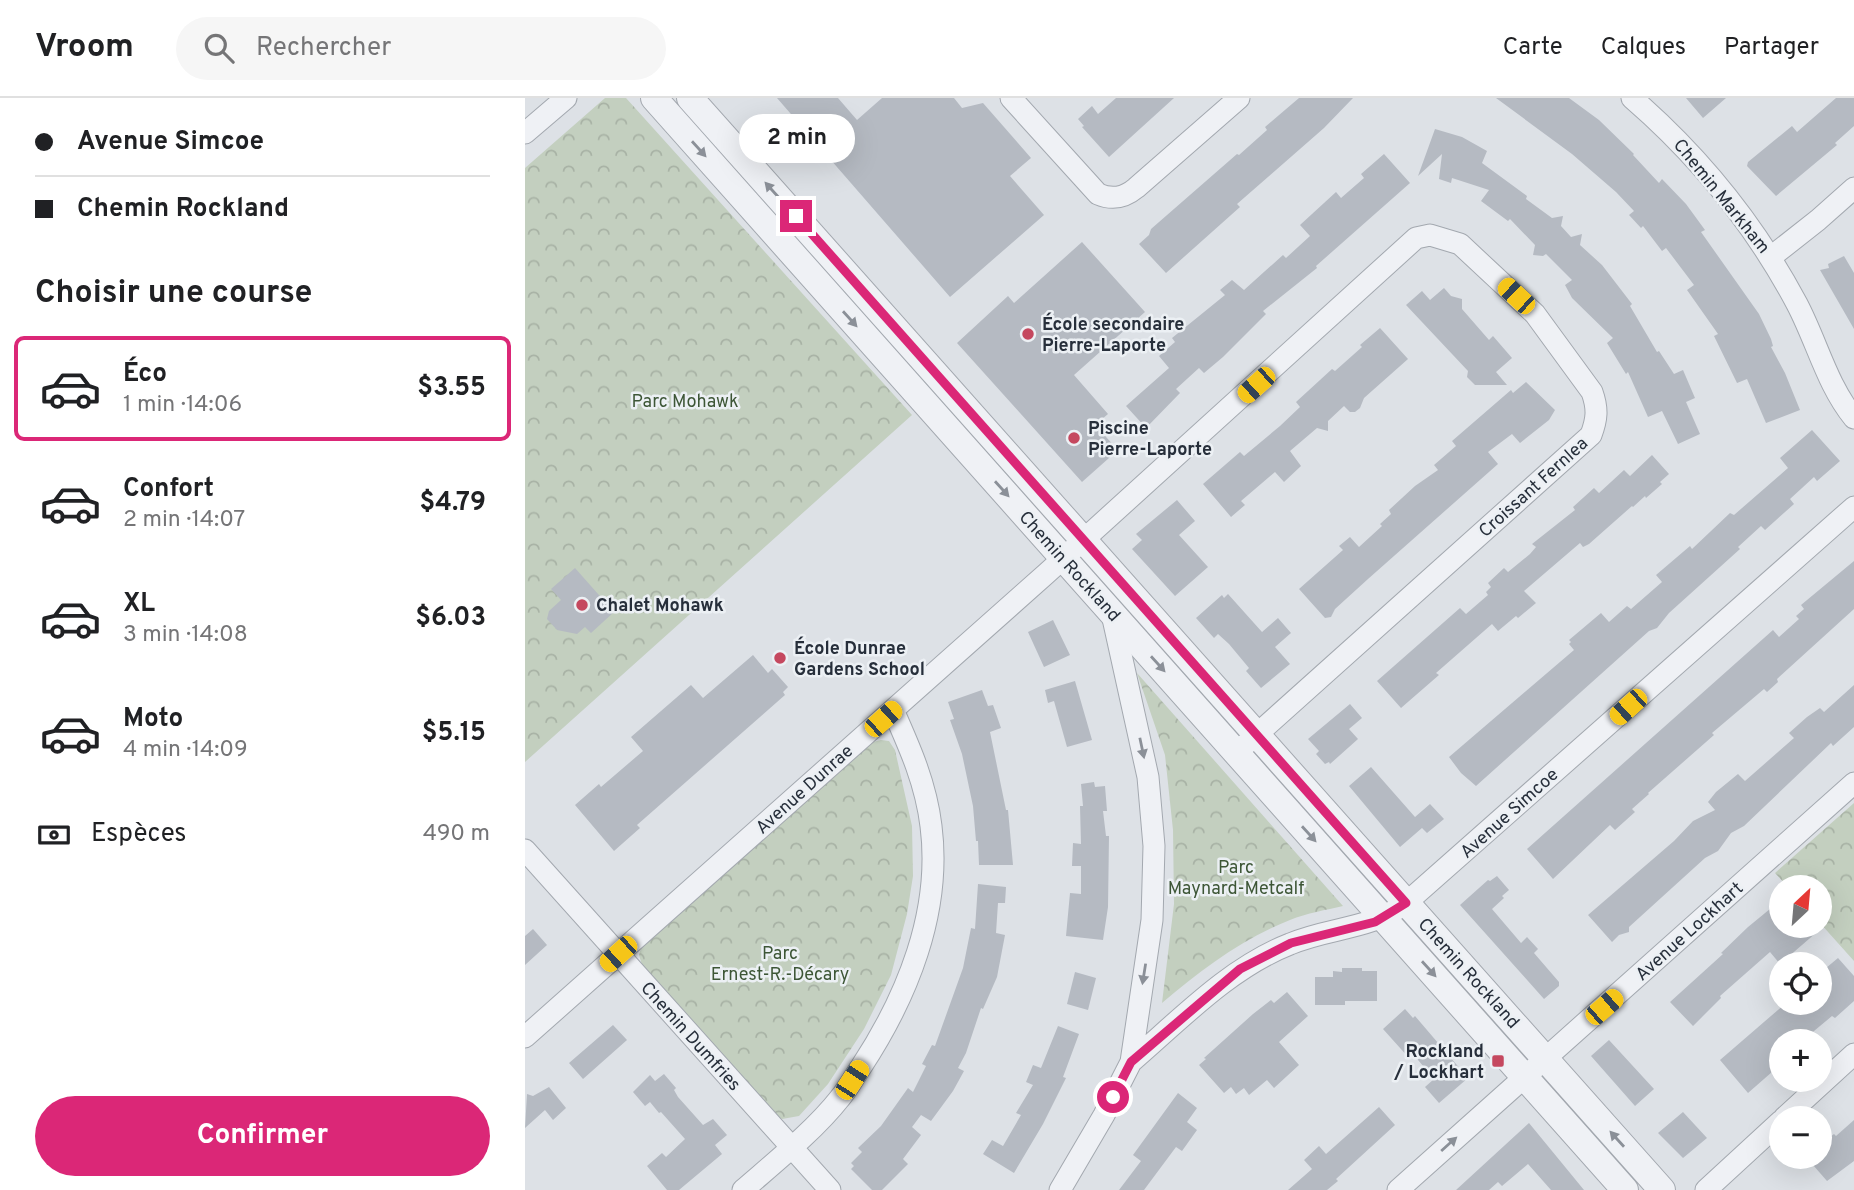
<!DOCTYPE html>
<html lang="fr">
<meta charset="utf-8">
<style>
:root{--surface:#fff;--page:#f6f6f6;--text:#202124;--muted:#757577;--line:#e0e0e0;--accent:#db2777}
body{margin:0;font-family:Overpass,sans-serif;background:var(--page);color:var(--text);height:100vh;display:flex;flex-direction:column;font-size:26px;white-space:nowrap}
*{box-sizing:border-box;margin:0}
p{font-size:23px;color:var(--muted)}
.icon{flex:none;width:38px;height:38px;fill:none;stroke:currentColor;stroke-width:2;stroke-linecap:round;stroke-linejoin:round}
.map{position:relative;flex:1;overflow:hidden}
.panel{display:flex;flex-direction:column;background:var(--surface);width:525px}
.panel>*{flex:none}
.top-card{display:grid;align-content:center;height:154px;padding:0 35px;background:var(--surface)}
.needle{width:46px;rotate:26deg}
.tools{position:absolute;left:1244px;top:777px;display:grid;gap:14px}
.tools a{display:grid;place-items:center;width:63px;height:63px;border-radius:50%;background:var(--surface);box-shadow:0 7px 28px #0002;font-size:35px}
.end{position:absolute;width:32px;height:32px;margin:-16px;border:9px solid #db2777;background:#fff;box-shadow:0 0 0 4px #fff}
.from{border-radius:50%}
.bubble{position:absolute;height:49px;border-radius:24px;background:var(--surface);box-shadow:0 7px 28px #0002;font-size:23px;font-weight:700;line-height:49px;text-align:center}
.car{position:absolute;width:21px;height:42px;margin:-21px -10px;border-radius:9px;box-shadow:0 0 5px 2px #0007;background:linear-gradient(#f5c518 24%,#345 0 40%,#f5c518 0 76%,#345 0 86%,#f5c518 0)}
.top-card b{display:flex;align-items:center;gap:24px;height:66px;font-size:26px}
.top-card b+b{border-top:2px solid var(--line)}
.top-card i{width:18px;height:18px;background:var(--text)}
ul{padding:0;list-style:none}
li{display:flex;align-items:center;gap:21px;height:105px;margin:0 14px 10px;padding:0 21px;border:4px solid transparent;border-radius:10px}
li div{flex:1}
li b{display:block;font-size:26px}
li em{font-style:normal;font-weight:700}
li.current{border-color:var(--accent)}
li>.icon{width:63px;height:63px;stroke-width:1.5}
h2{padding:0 35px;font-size:32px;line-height:84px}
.pay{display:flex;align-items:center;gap:18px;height:77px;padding:0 35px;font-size:26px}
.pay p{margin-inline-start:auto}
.action{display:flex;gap:14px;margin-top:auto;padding:14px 35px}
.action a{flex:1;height:80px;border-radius:42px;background:var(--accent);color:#fff;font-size:28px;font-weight:700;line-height:80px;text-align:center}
header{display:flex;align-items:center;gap:42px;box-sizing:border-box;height:98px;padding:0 35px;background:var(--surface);border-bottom:2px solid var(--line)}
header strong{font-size:33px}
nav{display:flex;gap:38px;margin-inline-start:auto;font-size:24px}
.search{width:490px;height:63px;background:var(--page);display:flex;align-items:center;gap:18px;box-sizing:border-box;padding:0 24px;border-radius:38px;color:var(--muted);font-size:26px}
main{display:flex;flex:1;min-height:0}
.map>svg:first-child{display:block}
.forest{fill:url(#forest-crowns)}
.building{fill:#b5bac2}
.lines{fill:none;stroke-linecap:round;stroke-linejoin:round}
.minor-casing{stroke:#a3a8af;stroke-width:23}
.tertiary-casing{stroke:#a3a8af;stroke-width:28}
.minor{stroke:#eff1f5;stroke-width:21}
.tertiary{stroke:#eff1f5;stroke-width:26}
.oneway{fill:#8b9098}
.route{stroke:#db2777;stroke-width:9}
.poi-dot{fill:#c5485f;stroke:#ecf0f4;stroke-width:2.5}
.labels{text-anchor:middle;stroke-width:5;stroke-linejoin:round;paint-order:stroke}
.street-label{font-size:18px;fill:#272f3b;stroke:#ecf0f4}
.poi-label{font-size:18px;font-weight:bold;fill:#272f3b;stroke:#ecf0f4;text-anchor:start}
.park-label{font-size:18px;fill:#3d5636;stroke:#ecf0f4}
</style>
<header>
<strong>Vroom</strong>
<div class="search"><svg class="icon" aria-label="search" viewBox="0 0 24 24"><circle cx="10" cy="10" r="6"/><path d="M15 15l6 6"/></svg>Rechercher</div>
<nav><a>Carte</a><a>Calques</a><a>Partager</a></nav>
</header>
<main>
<section class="panel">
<div class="top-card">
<b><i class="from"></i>Avenue Simcoe</b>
<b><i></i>Chemin Rockland</b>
</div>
<h2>Choisir une course</h2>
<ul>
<li class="current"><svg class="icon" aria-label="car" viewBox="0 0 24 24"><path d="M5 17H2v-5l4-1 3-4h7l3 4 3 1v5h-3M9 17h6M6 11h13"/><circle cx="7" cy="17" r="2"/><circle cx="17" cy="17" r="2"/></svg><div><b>Éco</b><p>1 min · 14:06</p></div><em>$3.55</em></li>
<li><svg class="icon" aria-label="car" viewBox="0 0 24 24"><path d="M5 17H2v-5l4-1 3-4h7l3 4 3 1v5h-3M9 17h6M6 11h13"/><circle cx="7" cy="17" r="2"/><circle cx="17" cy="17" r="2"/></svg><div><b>Confort</b><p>2 min · 14:07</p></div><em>$4.79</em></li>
<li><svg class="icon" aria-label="car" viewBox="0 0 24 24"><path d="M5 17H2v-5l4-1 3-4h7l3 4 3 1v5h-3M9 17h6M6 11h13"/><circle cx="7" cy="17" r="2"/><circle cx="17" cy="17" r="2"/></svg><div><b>XL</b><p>3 min · 14:08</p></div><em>$6.03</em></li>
<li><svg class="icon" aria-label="car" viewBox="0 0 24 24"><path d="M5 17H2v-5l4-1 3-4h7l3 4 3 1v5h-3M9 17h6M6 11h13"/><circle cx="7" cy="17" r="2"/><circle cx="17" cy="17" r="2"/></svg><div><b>Moto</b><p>4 min · 14:09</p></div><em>$5.15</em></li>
</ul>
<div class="pay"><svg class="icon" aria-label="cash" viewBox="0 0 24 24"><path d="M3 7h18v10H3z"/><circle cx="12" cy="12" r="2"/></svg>Espèces<p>490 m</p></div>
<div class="action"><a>Confirmer</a></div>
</section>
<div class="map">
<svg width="1329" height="1092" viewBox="0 0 1329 1092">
<defs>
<pattern id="forest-crowns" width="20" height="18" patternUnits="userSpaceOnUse" patternTransform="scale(1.75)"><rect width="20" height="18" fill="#c3cfbf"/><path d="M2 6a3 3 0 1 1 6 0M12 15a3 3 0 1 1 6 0" fill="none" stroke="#a8b2a5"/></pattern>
</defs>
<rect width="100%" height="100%" fill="#dde1e6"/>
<path class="forest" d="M80,0H101L387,317L0,664V70Z
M612,575L818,808C801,812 782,815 765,822C717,841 676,872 637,905L649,806L648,732L640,657Z
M356,642L364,643L370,652L387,728L388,778L382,816L366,877L339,931L303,986L274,1018L257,1021L250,1017L117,867L114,857L117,847L348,644Z
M1329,705V863L1295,825V789H1263L1250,775Z"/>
<path class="building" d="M252,0H313L332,22L357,0H429L437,10L458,5L506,60L485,78L519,117L425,199Z
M591,0H649L584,59L557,29L559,28L553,21L567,8L573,16Z
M774,0H828L799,30L712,106L715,109L641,175L614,146L624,137L626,131L712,56L714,57L742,32L740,29Z
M971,0H1044L1074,22L1109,56L1108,57L1134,85L1137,81L1161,106L1180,132L1176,134L1234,216L1246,241L1248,248L1246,249L1260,275L1275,312L1241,325L1222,281L1212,285L1189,238L1193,236L1162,192L1169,187L1141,150L1137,153L1118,128L1116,130L1104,117L1109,113L1091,94L1047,56Z
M1161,0H1201L1178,20Z
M1311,0H1329V28L1310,45L1312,47L1251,98L1222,68L1223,64L1267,28L1272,34Z
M910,31L937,39L962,53L957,65L1002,98L1001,101L1027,120L1038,118L1036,128L1046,139L1057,136L1055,147L1077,167L1107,206L1105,208L1132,254L1134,253L1149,276L1158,272L1170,300L1161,304L1175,336L1153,346L1137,313L1123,319L1103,274L1101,276L1082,245L1088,240L1047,200L1040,187L1047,182L1021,156L1018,158L1008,157L1010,147L985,121L983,123L956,103L964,92L927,80L926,85L914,81L917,56L893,78Z
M859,56L885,85L791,168L792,170L738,213L741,216L698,259L679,275L674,270L651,291L655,295L621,330L601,308L644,270L634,258L650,244L647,240L700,197L695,192L707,182L719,192L758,157L761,160L785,138L775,127L811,94L816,100L839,80L836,76Z
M557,144L620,214L549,277L583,316L570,327L593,352L557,384L432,245L483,198L489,205Z
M1319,158L1329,175V231L1295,172L1304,170L1303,166Z
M919,190L926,198L937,201V211L964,242L968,238L987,260L971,274L982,287H950L942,279L943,273L881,207L897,193L905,202Z
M855,230L883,261L839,300L835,310L830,314H825L819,308L803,323V333L792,330L765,353L776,368L759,384L750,374L716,403L720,407L706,419L678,386L715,354L719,358L755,328L775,309L771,304L807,271L810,273L837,249L835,247Z
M1001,284L1030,312L1024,322L995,345L987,336L963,354L973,366L843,481L810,511L806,519L800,520L774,491L818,452L814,448L825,439L834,449L857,428L855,426L866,416L864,412L890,388L913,372L909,367L931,348L927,343L986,292L988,295Z
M1287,332L1315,363L1292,383L1289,379L1265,401L1269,406L1240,432L1236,428L1213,449L1215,451L1144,515L1132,530L1124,533L951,688L936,675L924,659L1049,552L1044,546L1046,544L1044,542L1076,515L1084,524L1102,508L1106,511L1137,484L1131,477L1165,448L1167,451L1205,415L1209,417L1263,370L1255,360Z
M1127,357L1144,376L1135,384L1137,386L1121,400L1120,398L1108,409L1107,408L1064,446L1058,449L1055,445L999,493L1011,505L993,520L991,518L973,533L967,526L911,575L914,577L876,610L852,583L935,510L941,516L963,497L961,494L966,489L963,485L979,470L983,474L1005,456L1011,449L1007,446L1050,412L1048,409L1069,390L1074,395L1099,372L1105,378Z
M652,402L670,423L654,437L683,469L650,498L607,451L617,442L611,436Z
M1329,463V511L1252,581L1253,584L1242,594L1239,591L1187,635L1189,637L1123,695L1124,696L1107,711L1110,714L1090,732L1085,727L1028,781L1002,751L1248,532L1254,539L1274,521L1271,518L1279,511L1276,507Z
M50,470L89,514L66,535L60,529L52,536L32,532L22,521L24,513L36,502L26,491Z
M703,496L737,534L753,520L766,535L750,549L765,566L736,590L721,573L724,570L704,546L693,536L689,540L671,520L697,497L699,500Z
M528,522L545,557L519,569L503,534Z
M228,557L243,575L247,571L263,589L258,594L260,597L112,727L115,730L89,753L50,707L74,686L76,689L118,653L106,639L166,587L178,600Z
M550,583L567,642L542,649L529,603L523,605L520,592Z
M1329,587V629L1308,648L1306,645L1219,728L1206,735L1193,753L1180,760L1104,829V834L1094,837L1087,844L1063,817L1149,743L1168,723L1190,712L1183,704L1191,694L1213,676L1220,683L1269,640L1264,635L1282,619L1295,610L1299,614Z
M457,592L463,608L468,607L476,630L465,634L481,712H483L488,767H454L453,743H451L448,708L437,656L425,622L429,621L423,604Z
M825,606L837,620L824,631L833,641L805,666L804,664L800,666L791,656L794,653L783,641Z
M846,669L890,719L905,706L919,721L902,735L897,730L875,749L824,688Z
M569,684L570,689L580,688L582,713H578L581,738H584L583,809L578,842L541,838L545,795L556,796V768H547L548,745L556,746L555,708H558L556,686Z
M972,778L984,792L977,798L979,800L967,811L996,845L1002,839L1013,851L1009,855L1034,884V888L1019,901L935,807L963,782L965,783Z
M453,786L481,789L480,805H473L471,835L480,837L472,879L458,911L456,910L441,955L433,970L439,973L428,993L406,1023L396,1017L387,1029L396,1037L378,1061L383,1066L357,1092H347L326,1071L329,1068L326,1065L337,1054L333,1050L356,1028L383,990L388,994L401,968L397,966L407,947L410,948L438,870L446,830L450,831Z
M1256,802V828H1299L1255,866L1245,854L1195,898L1196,900L1168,928L1145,904L1198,856L1196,855L1223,829Z
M8,831L22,847L0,867V838Z
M1313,860L1329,878V903L1310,920L1307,918L1277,943H1256V966L1223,995L1195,962L1261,905H1295V875Z
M817,870H837V873H852V903H820V907H790V879H808V873L817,874Z
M550,874L571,880L563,912L542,906Z
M762,894L783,918L754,944L774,967L749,990L742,982L724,997L719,990L711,996L706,989L699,995L674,967L681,961L679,960L728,916L746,902L749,905Z
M880,911L888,920L890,918L943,980L914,1005L900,989L909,981L888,956L884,960L858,931Z
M88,927L102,942L58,981L44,965Z
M533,928L554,936L538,979L541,980L518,1026L489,1075L458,1056L467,1042L478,1048L496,1017L491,1015L508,987L501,984L508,967L516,970Z
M1084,942L1129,991L1110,1008L1066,958Z
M139,976L151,990L149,992L153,999L178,1027L188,1021L202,1037L190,1047L197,1056L154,1092H142L122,1068L137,1055L141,1059L160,1041L136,1014L134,1015L125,1004L120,1008L108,994L125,977L130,983Z
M24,989L41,1010L28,1022L20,1012L0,1030L2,996L8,998Z
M653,995L672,1010L662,1024L672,1032L657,1053L651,1049L619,1092H594L616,1063L608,1057Z
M854,1009L870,1027L811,1081L813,1083L802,1092H763L787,1071L779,1062L794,1048L801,1056Z
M1158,1014L1182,1040L1158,1060L1133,1035Z
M1329,1022V1063L1302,1083L1281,1059H1295V1047L1309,1036L1311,1038Z
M1004,1025L1059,1092H1026L1003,1066L977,1088L973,1084L964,1092H931Z"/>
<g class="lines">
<defs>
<path id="minor" d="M486,0L573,96C587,102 599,100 611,90L714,0
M1107,0C1174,58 1230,127 1272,206C1292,244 1302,287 1329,320
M0,35L41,0
M1246,159L1293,122L1329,90
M0,752L305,1092
M0,939L522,475L891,140L905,137L935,146L1010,216L1067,294C1073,311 1072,321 1066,337L711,655
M606,964C656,921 704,870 765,846C805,829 845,832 881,805L1329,409
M1259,1020L1329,956
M218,1092C249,1065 290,1032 315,1000C323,991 329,979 336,969C382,899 417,814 406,728C401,686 385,650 368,612
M535,1092L579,1017L606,964L627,822L629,748L623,679L587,516
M873,1092L1329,685
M1181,1092L1256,1023"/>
<path id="tertiary" d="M129,0L1100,1092
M165,0L1137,1092"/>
</defs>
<use href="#minor" class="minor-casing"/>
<use href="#tertiary" class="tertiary-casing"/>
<use href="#minor" class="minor"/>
<use href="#tertiary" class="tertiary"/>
</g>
<defs><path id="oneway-solid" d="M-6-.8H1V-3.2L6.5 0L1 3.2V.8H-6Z" transform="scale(1.75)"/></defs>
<g class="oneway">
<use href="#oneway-solid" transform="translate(174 51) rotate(48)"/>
<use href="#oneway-solid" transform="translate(247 92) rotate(-132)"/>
<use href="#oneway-solid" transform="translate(325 221) rotate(48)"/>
<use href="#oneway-solid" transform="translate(477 391) rotate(48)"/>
<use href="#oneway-solid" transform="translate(633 566) rotate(48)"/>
<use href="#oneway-solid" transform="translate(617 650) rotate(78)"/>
<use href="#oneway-solid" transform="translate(784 736) rotate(48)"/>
<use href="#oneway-solid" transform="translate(904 871) rotate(48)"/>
<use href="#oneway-solid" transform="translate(619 876) rotate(99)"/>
<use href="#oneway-solid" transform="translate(1092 1041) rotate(-132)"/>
<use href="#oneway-solid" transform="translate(924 1046) rotate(-42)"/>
</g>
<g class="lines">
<path class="route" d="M271,118L881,805L850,824L766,845L715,871L606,964L588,999"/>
</g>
<g class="poi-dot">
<circle cx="503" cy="236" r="7"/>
<circle cx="549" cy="340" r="7"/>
<circle cx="57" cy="507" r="7"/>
<circle cx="255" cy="560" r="7"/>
<rect x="966" y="956" width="14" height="14" rx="3.5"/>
</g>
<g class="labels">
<g class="street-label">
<text transform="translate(1197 98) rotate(51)" y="6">Chemin Markham</text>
<text transform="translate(1008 389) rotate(-42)" y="6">Croissant Fernlea</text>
<text transform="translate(545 468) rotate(48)" y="6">Chemin Rockland</text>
<text transform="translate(279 691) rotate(-42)" y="6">Avenue Dunrae</text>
<text transform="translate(984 715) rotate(-42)" y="6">Avenue Simcoe</text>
<text transform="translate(1164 833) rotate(-42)" y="6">Avenue Lockhart</text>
<text transform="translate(944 875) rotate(48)" y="6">Chemin Rockland</text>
<text transform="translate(166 938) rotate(48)" y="6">Chemin Dumfries</text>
</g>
<g class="poi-label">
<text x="517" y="232">École secondaire<tspan x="517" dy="21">Pierre-Laporte</tspan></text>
<text x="563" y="336">Piscine<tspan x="563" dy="21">Pierre-Laporte</tspan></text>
<text x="71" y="513">Chalet Mohawk</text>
<text x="269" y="556">École Dunrae<tspan x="269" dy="21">Gardens School</tspan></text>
<text x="959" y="959" text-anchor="end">Rockland<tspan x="959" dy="21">/ Lockhart</tspan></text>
</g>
<g class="park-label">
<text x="160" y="309">Parc Mohawk</text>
<text x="711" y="775">Parc<tspan x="711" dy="21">Maynard-Metcalf</tspan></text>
<text x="255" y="861">Parc<tspan x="255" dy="21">Ernest-R.-Décary</tspan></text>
</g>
</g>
</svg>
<div class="tools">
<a><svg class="needle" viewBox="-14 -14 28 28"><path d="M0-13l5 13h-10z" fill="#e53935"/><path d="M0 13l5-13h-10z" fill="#757577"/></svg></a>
<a><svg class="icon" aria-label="locate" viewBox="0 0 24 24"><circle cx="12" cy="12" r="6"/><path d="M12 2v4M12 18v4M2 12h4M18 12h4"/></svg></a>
<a>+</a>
<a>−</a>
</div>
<i class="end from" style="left:588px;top:999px"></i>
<i class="end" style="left:271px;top:118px"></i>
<div class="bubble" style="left:214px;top:16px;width:116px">2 min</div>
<i class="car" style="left:991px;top:198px;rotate:313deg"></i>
<i class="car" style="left:731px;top:287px;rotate:228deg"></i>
<i class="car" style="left:1103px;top:609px;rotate:228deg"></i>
<i class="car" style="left:358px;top:621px;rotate:48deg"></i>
<i class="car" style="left:93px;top:856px;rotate:228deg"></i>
<i class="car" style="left:1079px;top:909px;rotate:49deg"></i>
<i class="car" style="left:327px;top:982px;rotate:33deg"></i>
</div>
</main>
